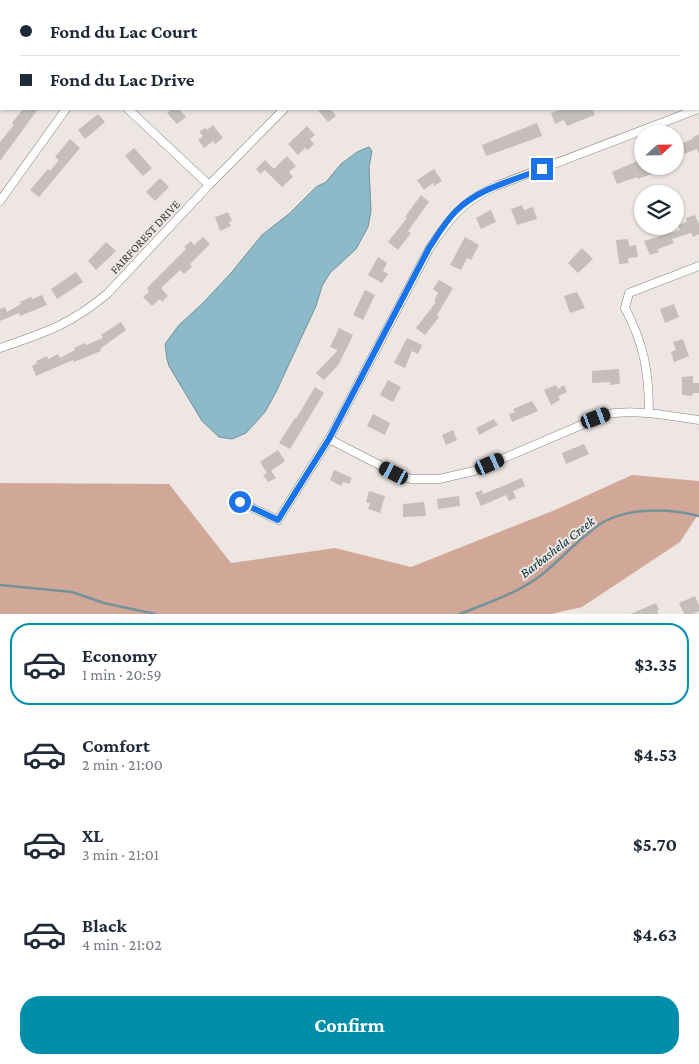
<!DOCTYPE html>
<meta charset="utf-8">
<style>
:root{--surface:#fff;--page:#f6f6f7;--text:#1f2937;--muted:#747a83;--line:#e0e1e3;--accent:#008eab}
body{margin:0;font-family:"Crimson Pro",serif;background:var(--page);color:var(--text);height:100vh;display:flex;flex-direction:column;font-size:19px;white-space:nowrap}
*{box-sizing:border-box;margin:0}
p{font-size:16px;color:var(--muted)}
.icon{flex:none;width:28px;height:28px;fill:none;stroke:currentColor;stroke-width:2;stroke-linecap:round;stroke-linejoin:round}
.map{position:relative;height:614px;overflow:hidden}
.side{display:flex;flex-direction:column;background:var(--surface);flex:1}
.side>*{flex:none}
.hud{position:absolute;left:0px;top:0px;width:700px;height:110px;box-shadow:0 1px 4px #0004;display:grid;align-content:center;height:110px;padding:0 20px;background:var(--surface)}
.needle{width:32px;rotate:68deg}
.tools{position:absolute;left:634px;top:125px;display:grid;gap:10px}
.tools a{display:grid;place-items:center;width:50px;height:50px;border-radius:50%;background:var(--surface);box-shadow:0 1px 4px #0004;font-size:25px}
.end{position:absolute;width:22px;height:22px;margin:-11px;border:6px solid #1a73e8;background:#fff;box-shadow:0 0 0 2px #fff}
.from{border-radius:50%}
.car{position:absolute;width:15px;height:30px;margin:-15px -8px;border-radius:6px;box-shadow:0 0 4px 1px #0007;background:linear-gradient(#222 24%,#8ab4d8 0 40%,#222 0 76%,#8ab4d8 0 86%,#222 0)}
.hud b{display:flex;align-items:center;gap:18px;height:48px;font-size:19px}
.hud b+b{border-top:1px solid var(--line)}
.hud i{width:12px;height:12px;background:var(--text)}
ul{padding:9px 0 0;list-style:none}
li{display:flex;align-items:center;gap:15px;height:82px;margin:0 10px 8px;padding:0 10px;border:2px solid transparent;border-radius:20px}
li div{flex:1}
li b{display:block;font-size:19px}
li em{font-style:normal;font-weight:700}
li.on{border-color:var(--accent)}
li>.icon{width:45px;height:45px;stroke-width:1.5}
.button{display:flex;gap:10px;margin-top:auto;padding:10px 20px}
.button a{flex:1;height:58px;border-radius:20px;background:var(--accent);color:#fff;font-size:20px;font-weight:700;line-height:58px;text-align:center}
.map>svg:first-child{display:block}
.forest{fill:#d1a798}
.water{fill:#8cbac9;stroke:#73929c}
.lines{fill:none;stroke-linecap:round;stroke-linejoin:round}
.stream{stroke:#73929c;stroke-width:2.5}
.building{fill:#c5bebb}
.street-casing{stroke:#87807d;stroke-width:9}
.street{stroke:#fff;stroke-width:8}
.route{stroke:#1a73e8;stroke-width:6}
.labels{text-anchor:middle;stroke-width:4;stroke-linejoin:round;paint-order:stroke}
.street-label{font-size:12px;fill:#383534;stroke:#eee6e3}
.water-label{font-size:14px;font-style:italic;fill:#022f3a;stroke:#eee6e3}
</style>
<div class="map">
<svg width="699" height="614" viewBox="0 0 699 614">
<rect width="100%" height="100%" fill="#eee6e3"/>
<path class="forest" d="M632,475L699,481V513L680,542L582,607L551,614H0V483L169,484L231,563L335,548L411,567L555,510Z"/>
<path class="water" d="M369,147L372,151L369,167L371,211L368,227L356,249L330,273L322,286L316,306L276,392L265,412L246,433L232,439L219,437L202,421L169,366L167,359L165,344L179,325L203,303L231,273L262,235L290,213L316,187L326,182L341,164L357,152Z"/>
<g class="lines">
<path class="stream" d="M0,585L72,592L104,603L155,614
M460,614C487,603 516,594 540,576C558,562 574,544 592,530C620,506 666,508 699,516"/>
</g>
<path class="building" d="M23,109H38L0,161V142L14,125L12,123Z
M172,109H179L186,117L177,124L167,113Z
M317,109H331L336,116L328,122Z
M563,109H592L595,115L567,126L564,120L555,124L551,113Z
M98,114L105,122L85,139L78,130Z
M537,123L542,136L486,156L482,145Z
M213,125L223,138L215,144L213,141L204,148L198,140L203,136L199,132L205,128L207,130Z
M307,126L315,135L310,139L314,144L308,150L305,148L298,155L288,144Z
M699,134V154L697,149L675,157V146L693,139L692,138Z
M70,139L80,148L39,197L30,190L48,169L50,171L59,160L55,157Z
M134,148L152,168L143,176L125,156Z
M287,156L296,166L289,172L293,177L282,187L265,170L260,174L256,169L265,160L274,169Z
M642,159V166H655L657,172L638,179L637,177L617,184L612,172Z
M434,169L442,181L434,186L433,183L424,190L417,180Z
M160,178L169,187L155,201L146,192Z
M421,195L429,202L408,231L411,233L398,250L388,242L407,218L405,217Z
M522,205L524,210L533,207L537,219L517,225L511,209Z
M491,210L496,222L481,229L476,218Z
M228,212L232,221L229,222L231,226L220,231L215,217Z
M695,215L699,224V234L693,237L691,233L672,239L674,243L658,249L659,252L650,255L644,241L680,230L678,225L687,222L686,218Z
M203,237L210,244L190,264L192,267L184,274L180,270L161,288L168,296L162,302L160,299L152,306L143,297L149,292L147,288L186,249L184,247L191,241L194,245Z
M465,237L479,245L471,260L467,258L461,270L450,265Z
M628,239L629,246L636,245L638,257L628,258L629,263L619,264L616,240Z
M106,242L116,251L96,270L88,261Z
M582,248L593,259L578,273L568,263Z
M378,257L387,263L383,271L388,274L382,283L368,275Z
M76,272L83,282L57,299L51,289Z
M439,280L453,288L437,315L439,317L425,335L416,328L436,302L434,301L438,293L433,289Z
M365,290L375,295L363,320L353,315Z
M577,292L585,308L570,313L564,296Z
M42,295L47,305L20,316L19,313L0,321V309L5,307L7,312L21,304L20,302L31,297L32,299Z
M674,304L679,317L665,323L660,309Z
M121,322L126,330L100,349L101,351L74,362L73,360L36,376L32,366L37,363L36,361L47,356L48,359L58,354L60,358L75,350L74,348L85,343L86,345L103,338L101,335Z
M339,328L353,335L339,364L324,380L316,373L338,350L330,347Z
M407,338L422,345L418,354L412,351L405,368L394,363Z
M683,339L689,356L674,362L671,352L676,350L673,342Z
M619,369L620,384L610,385V382L592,383V371Z
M693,376V383H699V393H693L692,396L682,395V377Z
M388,380L401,387L393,402L380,395Z
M556,385L558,389L564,385L567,392L558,396L560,400L551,405L544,390Z
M315,387L324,393L290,449L279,443L295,418L296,419Z
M532,401L538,411L512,422L509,414L515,412L513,409Z
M373,414L390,423L385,435L367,426Z
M494,419L498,425L479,435L476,428Z
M453,430L457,440L446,445L442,435Z
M584,444L589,454L566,464L562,453Z
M278,450L285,461L271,471L276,478L268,482L263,475L267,473L260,462Z
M334,470L352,478L349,484L343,482L341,486L330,480Z
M522,478L525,486L513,491L516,498L509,501L506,495L481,506L475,493L482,490L483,494L493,490Z
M369,491L385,496L380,513L368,509L370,503L366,502Z
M459,496L460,506L438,509L437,499Z
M424,502L426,516L403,517V504Z
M695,596L699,606V611L693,614H684L679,603Z
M656,603L659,610L657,611L658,614H630Z"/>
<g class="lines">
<defs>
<path id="street" d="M64,0V1
M219,0V1
M359,1V0
M580,1L583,0
M128,109L209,185
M0,201L66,109
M0,348C44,333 72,324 108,293L209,185L284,109
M649,413C649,372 644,344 625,308L629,293L699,266
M329,439L395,473L411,479H439L474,471L607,414C637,409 668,416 699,420
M240,502L278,520L329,439L429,249C449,219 463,201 496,186L698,109"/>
</defs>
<use href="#street" class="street-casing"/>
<use href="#street" class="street"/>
</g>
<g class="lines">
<path class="route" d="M240,502L278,520L329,439L429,248C437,236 445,222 456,211C479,188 512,181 542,169"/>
</g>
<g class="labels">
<g class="street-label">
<text transform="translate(145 237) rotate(-47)" y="4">FAIRFOREST DRIVE</text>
</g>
<g class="water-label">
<text transform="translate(557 547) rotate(-38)" y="5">Barbashela Creek</text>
</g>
</g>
</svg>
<div class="tools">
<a><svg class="needle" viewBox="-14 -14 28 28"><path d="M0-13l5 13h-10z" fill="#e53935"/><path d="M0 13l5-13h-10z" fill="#747a83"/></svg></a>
<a><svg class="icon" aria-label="layers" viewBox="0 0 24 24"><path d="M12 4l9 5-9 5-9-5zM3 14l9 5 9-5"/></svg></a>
</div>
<i class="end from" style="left:240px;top:502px"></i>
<i class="end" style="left:542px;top:169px"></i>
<i class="car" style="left:596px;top:418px;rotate:69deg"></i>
<i class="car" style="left:490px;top:464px;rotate:66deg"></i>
<i class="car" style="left:394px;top:473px;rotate:297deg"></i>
<div class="hud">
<b><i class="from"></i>Fond du Lac Court</b>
<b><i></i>Fond du Lac Drive</b>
</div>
</div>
<section class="side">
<ul>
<li class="on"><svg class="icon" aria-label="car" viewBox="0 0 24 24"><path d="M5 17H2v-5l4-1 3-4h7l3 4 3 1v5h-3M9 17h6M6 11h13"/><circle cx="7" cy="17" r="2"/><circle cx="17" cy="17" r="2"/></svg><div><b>Economy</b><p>1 min · 20:59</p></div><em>$3.35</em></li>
<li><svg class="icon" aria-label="car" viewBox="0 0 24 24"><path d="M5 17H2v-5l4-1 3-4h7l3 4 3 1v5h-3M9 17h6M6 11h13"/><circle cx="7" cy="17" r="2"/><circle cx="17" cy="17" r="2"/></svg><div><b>Comfort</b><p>2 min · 21:00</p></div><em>$4.53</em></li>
<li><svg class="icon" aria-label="car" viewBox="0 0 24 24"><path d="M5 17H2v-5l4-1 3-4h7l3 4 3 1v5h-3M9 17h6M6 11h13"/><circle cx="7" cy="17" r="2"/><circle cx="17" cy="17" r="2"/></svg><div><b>XL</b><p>3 min · 21:01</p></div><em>$5.70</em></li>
<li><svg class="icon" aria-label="car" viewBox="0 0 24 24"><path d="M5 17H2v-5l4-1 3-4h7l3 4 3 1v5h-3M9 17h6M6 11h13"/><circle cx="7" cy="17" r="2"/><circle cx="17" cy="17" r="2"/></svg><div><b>Black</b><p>4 min · 21:02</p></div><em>$4.63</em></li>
</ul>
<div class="button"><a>Confirm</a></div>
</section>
